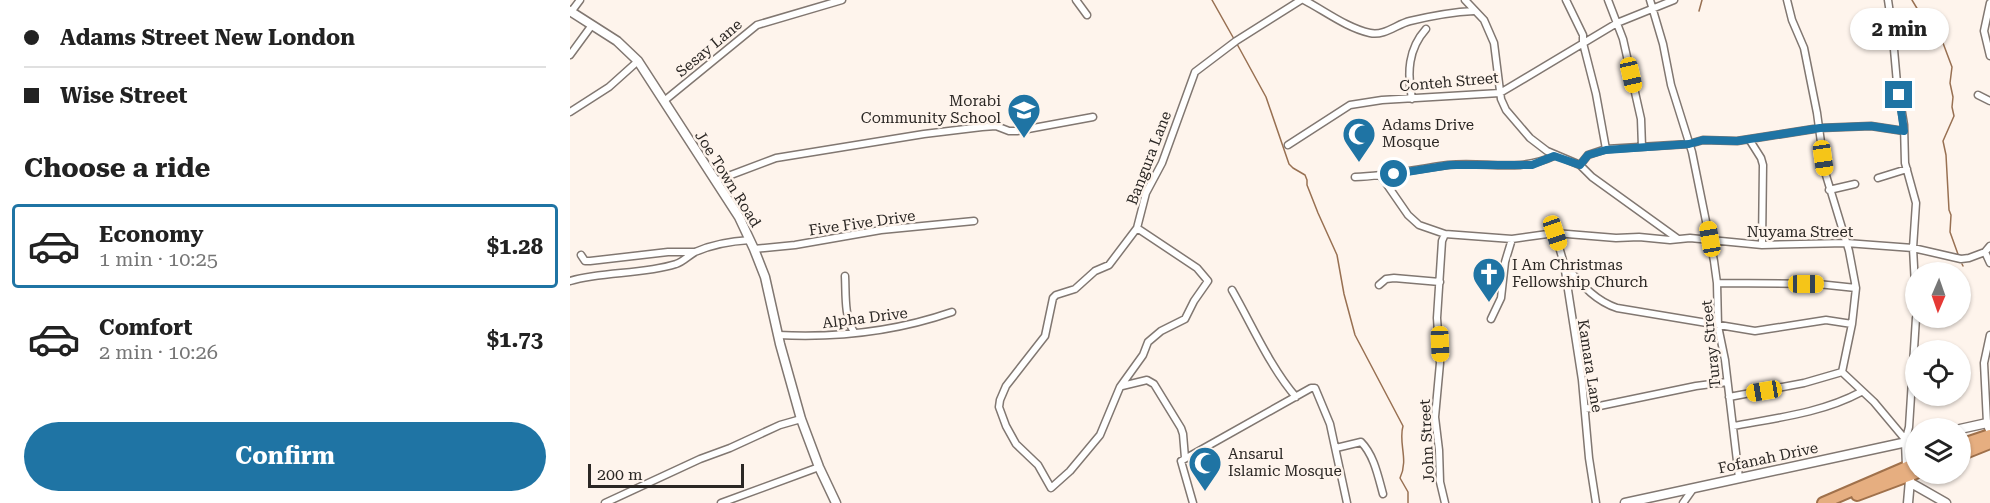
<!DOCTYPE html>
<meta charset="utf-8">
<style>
:root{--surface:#fff;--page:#f6f6f6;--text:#222;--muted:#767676;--line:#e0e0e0;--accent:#1f74a4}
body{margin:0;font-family:"Roboto Serif",serif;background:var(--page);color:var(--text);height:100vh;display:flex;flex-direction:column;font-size:22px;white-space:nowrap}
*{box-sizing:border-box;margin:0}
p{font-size:20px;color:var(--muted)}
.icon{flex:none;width:33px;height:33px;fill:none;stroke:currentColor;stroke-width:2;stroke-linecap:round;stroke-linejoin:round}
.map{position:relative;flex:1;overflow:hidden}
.drawer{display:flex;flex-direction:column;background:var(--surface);width:570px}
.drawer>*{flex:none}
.guide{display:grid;align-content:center;height:132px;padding:0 24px;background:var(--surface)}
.needle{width:39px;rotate:182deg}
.tools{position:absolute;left:1335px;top:262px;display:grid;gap:12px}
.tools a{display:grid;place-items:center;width:66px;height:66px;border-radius:50%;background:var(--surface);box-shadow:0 2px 4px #0004;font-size:30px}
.scale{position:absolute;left:18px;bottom:15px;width:156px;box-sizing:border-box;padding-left:6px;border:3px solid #2b2724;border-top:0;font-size:16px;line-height:21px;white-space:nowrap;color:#2b2724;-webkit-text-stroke:4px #fef4ec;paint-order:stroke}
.end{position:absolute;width:27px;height:27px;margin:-14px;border:8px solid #1f74a4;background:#fff;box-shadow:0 0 0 3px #fff}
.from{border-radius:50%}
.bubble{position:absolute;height:42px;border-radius:21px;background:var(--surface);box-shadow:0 2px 4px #0004;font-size:20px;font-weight:700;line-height:42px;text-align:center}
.car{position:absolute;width:18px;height:36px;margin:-18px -9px;border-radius:8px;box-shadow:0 0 4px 2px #0007;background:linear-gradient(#f5c518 24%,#345 0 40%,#f5c518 0 76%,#345 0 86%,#f5c518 0)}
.guide b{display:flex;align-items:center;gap:21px;height:57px;font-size:22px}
.guide b+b{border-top:2px solid var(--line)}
.guide i{width:15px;height:15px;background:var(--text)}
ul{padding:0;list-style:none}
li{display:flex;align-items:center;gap:18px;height:84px;margin:0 12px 9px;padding:0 12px;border:3px solid transparent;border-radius:6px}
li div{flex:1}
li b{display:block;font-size:22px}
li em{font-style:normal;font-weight:700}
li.current{border-color:var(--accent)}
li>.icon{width:54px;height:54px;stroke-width:1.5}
h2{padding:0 24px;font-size:27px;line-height:72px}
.cta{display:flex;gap:12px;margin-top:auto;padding:12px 24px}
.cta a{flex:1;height:69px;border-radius:36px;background:var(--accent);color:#fff;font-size:24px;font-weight:700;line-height:69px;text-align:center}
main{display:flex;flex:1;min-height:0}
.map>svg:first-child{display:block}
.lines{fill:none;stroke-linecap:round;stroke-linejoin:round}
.stream{stroke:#987052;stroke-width:1.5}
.minor-casing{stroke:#817771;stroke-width:9}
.tertiary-casing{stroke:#817771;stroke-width:11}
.trunk-casing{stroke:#a0714b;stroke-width:14}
.minor{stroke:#fff;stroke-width:6}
.tertiary{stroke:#fff;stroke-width:8}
.trunk{stroke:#e6ae80;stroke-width:10}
.route{stroke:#1f74a4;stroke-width:8}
.labels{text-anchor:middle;stroke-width:5;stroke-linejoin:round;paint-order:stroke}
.street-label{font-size:15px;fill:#2b2724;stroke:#fef4ec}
.poi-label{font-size:15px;fill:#2b2724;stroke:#fef4ec;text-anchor:start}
</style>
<main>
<section class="drawer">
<div class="guide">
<b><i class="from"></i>Adams Street New London</b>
<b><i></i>Wise Street</b>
</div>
<h2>Choose a ride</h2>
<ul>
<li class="current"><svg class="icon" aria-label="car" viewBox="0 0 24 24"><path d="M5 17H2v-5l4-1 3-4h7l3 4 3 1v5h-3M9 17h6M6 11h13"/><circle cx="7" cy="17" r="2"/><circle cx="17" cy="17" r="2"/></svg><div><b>Economy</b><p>1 min · 10:25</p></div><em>$1.28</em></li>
<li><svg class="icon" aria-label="car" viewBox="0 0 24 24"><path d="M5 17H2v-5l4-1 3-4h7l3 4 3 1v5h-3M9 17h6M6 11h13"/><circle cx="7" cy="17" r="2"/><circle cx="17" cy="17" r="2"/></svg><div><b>Comfort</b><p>2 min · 10:26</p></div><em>$1.73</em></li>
</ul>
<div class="cta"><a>Confirm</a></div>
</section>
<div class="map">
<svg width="1420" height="503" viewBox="0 0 1420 503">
<rect width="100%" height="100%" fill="#fef4ec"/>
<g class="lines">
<path class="stream" d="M642,0L664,39
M1342,0L1348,10L1351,20L1360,29L1370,35L1382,67L1380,83L1383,97L1382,107L1384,116L1373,141L1376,155L1379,210L1381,215L1380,232L1389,257
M1129,11L1132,0
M667,44L696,97L719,164L723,168L735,175L737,180V185L748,213L767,255L774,294L785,335L833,426C828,443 839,459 830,478L838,492V503
M1392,264L1393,266"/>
<defs>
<path id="minor" d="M506,0L517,15
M734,0C755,11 777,28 800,33C815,36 827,24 840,21C861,16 882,12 904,11
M895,0L914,20L924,43L931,99L936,110L960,138L977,151L1010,165L1022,177L1108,239
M996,0L1013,35V43L1026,94L1036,149
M1038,0L1053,39L1071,119L1072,147
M1080,0L1093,44L1101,85L1122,152L1144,261L1147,283L1148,326L1155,360L1169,478
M1217,0L1222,20L1234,48L1247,113L1255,172L1279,251L1286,288L1282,324
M1318,0L1322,27L1327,83L1334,125L1335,163L1346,203L1343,248L1346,304
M1420,3L1414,31L1420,56
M1,12L10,0
M0,55L22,25
M1408,95L1420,101
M842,99C837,73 838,49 856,29
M94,101L187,25L272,0
M0,112L39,87L68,61
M1179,139L1191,158L1193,165L1192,245
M718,145L780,105L812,100L930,93L1047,23L1104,0
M1010,165L1018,155L1036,149L1119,144L1133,140L1167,141L1250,128L1301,126L1334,131
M811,176L838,215L849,225L875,234L942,239L985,233L1046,238L1069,237L1100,240L1120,238L1192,245L1276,243L1343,248L1391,259L1399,258L1415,252L1420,246
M785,177C817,176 847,169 878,165C916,161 948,173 984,156
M1308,178L1337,169
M145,181L206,158L354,134L412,127L426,126L439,131H447L523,117
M1259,190L1285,184
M567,228L627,268L638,281L624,301L615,319L591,331L578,342L573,355L550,387L530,435L500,471L481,488L468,465L446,444L436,426L429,407L430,400L436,386L475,336L483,298L486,295L505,289L525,271L539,265L567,228L576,193L592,163L625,72L666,41L731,0
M985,233L994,264L1012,380L1019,458L1026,503
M184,249L225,245L311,230L404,221
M1415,252L1420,263
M11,255L15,261H20L98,252H124
M994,264C1010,282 1023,300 1047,308L1185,331L1256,320L1282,324L1272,372L1304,402L1335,439
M275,276C276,294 274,317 284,332
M0,281C34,271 71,275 106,264C113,262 118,256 125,252C141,245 162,241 180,240
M1147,283L1248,284L1286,288
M809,285L816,279L824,278L870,282
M662,290C682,325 700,367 726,397
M921,319L931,298L935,262L942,239
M208,335C266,338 327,331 382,312
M552,386L577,380L584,384L611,428L613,434L615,458
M1159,397L1234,383L1272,372
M1015,409L1126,386L1157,382
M1417,423L1414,363L1420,335
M1163,426C1206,418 1252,413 1291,392
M766,448L791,442C804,455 808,476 813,494
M1336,466L1335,442L1339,427L1346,318
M35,503L130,459L160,448L210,425L231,419
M151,503L249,467
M623,503L611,461L741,388H745L760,424L777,503
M875,503L870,482L869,450L865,417L870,363L867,318L872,241L875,234
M1113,503L1123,489"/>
<path id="tertiary" d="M0,11L47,41L68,61L169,217L184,249L195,277L210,344L231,419L249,467L266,503
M1390,429L1417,423L1420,430
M1341,483L1376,503
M1055,503L1346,440
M1338,503L1340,480"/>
<path id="trunk" d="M1390,445L1420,435
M1390,455L1420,443
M1287,495L1346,473
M1253,503L1346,463"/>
</defs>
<use href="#minor" class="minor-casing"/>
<use href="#tertiary" class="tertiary-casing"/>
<use href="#trunk" class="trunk-casing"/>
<use href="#minor" class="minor"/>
<use href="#tertiary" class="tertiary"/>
<use href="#trunk" class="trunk"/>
</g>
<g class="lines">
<path class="route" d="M824,174L880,165H962L984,156L1010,165L1018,155L1036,150L1119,144L1133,140L1167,141L1250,128L1301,126L1334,131L1329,95"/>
</g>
<defs>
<symbol id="school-pin" viewBox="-11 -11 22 30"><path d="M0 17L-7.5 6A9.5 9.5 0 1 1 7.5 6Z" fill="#1f74a4" stroke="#fef4ec"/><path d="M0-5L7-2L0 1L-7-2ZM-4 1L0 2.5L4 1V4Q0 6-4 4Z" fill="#fff"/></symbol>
<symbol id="mosque-pin" viewBox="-11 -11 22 30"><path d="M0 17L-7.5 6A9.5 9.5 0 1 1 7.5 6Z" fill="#1f74a4" stroke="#fef4ec"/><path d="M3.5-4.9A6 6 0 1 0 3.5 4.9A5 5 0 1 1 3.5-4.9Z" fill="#fff"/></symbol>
<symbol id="church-pin" viewBox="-11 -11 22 30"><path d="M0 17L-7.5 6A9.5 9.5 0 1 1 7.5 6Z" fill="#1f74a4" stroke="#fef4ec"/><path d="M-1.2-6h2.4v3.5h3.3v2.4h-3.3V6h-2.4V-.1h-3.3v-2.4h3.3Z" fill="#fff"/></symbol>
</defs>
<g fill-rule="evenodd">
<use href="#school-pin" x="435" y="91" width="38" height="52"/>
<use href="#mosque-pin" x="770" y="115" width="38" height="52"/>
<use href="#church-pin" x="900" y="255" width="38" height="52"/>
<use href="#mosque-pin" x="616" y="444" width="38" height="52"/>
</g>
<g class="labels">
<g class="street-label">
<text transform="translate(139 48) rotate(-40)" y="5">Sesay Lane</text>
<text transform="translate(879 82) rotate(-5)" y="5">Conteh Street</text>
<text transform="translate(579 158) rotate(-69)" y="5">Bangura Lane</text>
<text transform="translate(158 179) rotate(58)" y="5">Joe Town Road</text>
<text transform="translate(292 223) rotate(-8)" y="5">Five Five Drive</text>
<text x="1230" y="237">Nuyama Street</text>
<text transform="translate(295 318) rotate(-7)" y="5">Alpha Drive</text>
<text transform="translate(1141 344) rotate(-96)" y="5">Turay Street</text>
<text transform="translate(1020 366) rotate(81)" y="5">Kamara Lane</text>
<text transform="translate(857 441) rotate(-93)" y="5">John Street</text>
<text transform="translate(1198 458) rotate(-12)" y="5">Fofanah Drive</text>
</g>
<g class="poi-label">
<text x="431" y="106" text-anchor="end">Morabi<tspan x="431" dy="17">Community School</tspan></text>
<text x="812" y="130">Adams Drive<tspan x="812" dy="17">Mosque</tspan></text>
<text x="942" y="270">I Am Christmas<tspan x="942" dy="17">Fellowship Church</tspan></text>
<text x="658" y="459">Ansarul<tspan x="658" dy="17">Islamic Mosque</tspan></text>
</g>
</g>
</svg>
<div class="tools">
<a><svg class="needle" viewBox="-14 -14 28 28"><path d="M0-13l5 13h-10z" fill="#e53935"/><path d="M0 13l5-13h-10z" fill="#767676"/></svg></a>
<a><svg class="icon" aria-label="locate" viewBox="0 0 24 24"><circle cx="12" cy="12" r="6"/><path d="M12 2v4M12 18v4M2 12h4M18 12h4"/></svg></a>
<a><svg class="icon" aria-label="layers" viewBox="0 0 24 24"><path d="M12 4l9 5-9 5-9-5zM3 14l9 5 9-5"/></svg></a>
</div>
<div class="scale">200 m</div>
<i class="end from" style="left:824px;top:174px"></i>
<i class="end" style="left:1329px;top:95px"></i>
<div class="bubble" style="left:1280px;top:8px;width:99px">2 min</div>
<i class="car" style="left:1061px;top:75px;rotate:167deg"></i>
<i class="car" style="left:1253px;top:158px;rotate:172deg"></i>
<i class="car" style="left:985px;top:233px;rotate:161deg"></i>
<i class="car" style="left:1140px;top:239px;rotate:350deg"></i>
<i class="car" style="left:1236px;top:284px;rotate:90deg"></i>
<i class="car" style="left:870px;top:344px;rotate:178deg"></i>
<i class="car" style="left:1194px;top:391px;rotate:260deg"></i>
</div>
</main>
